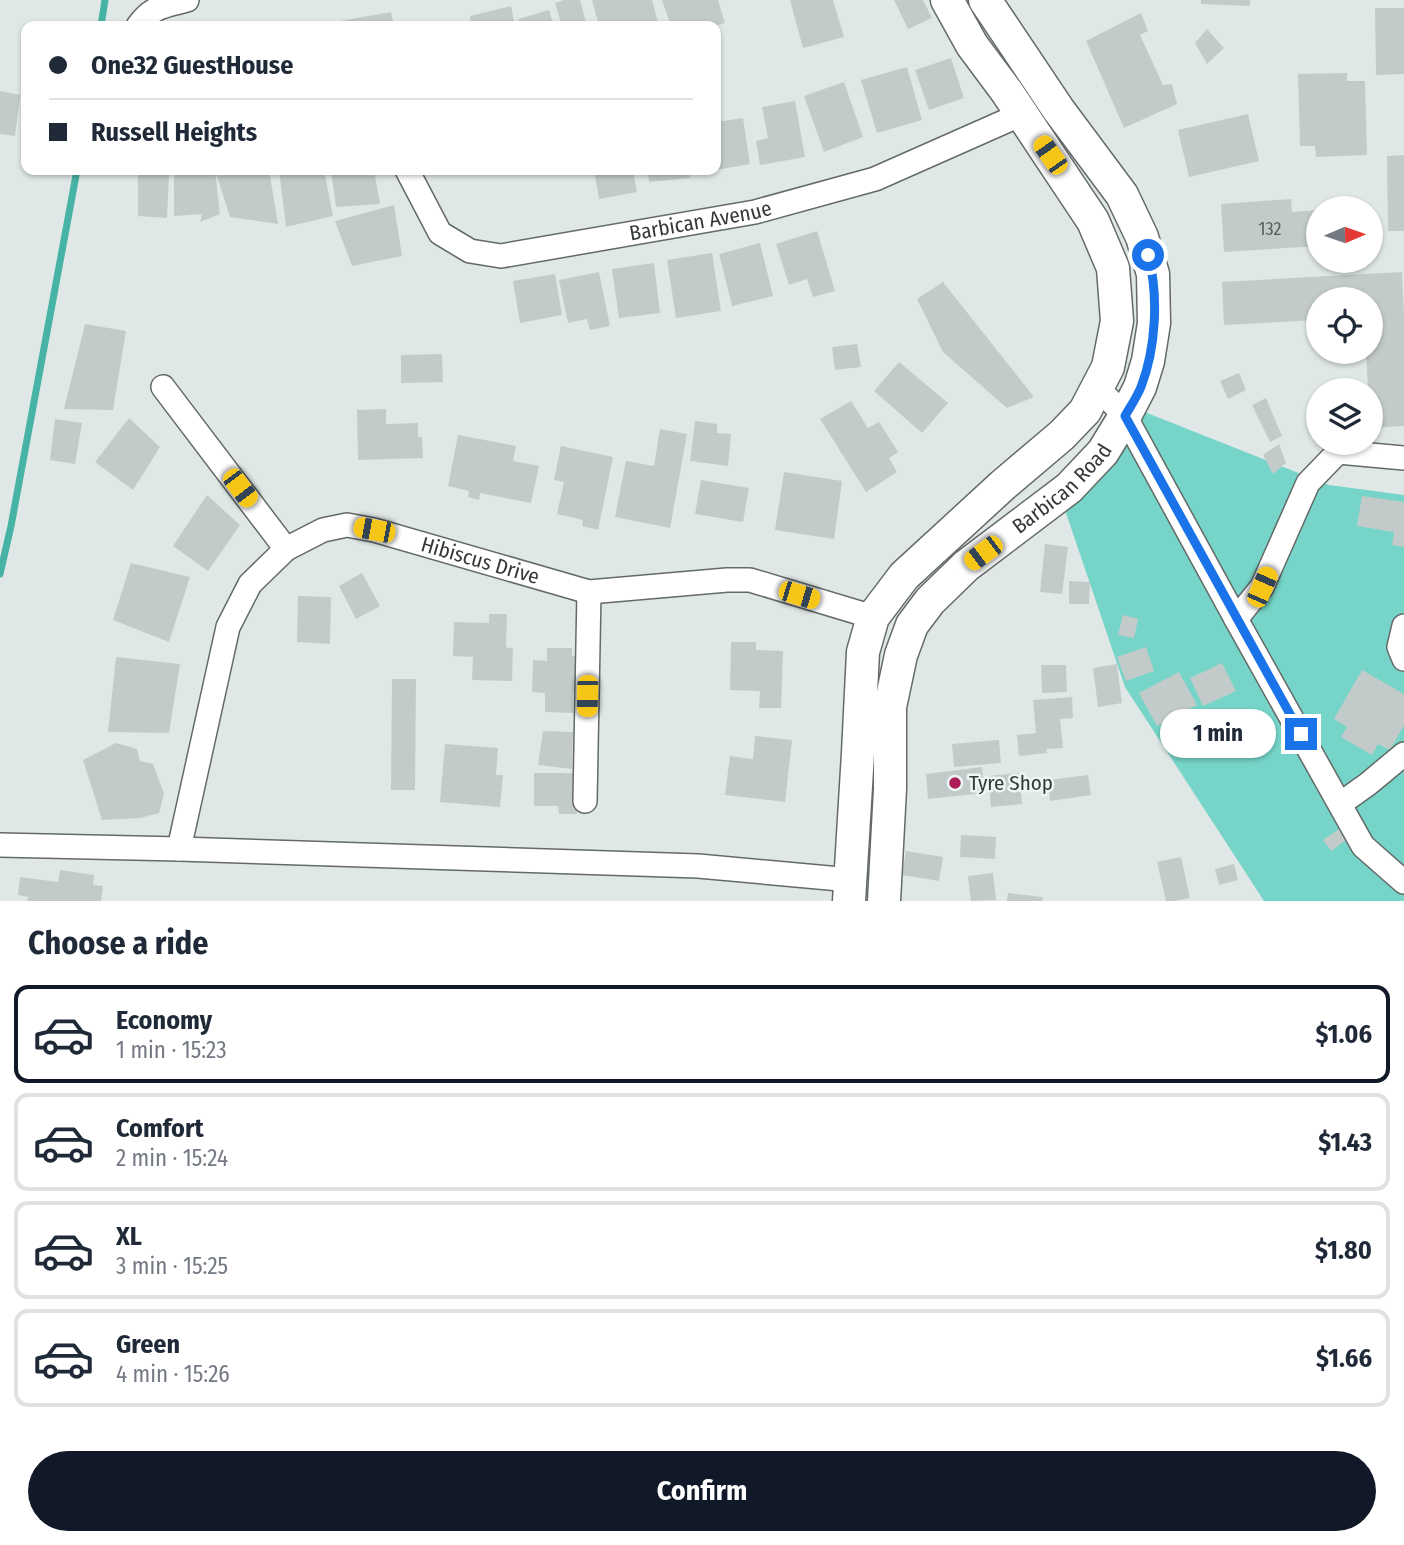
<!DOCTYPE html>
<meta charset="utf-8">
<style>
:root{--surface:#fff;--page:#f6f6f7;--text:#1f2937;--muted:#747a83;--line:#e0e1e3;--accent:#111827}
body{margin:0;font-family:"Fira Sans Condensed",sans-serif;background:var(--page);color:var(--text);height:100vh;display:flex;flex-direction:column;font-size:26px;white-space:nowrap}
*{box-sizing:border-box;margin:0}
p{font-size:23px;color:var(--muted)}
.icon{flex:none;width:38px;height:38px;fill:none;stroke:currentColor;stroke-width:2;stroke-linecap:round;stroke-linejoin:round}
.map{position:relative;height:901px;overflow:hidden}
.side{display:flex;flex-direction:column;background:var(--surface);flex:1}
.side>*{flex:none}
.hud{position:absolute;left:21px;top:21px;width:700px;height:154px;border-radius:14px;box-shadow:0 2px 5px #0004;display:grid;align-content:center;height:154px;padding:0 28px;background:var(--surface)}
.needle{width:46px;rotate:88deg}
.controls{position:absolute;left:1306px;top:196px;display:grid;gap:14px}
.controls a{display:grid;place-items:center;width:77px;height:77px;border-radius:50%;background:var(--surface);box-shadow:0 2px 5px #0004;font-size:35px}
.end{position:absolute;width:32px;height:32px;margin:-16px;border:9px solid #1a73e8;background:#fff;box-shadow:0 0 0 4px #fff}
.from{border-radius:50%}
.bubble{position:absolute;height:49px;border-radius:24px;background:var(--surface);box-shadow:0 2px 5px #0004;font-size:23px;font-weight:700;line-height:49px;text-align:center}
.car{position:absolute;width:21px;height:42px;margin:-21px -10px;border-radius:9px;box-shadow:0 0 5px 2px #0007;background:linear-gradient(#f5c518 24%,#345 0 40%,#f5c518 0 76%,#345 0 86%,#f5c518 0)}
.hud b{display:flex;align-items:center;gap:24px;height:66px;font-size:26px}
.hud b+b{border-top:2px solid var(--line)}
.hud i{width:18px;height:18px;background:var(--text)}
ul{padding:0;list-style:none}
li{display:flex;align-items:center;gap:21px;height:98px;margin:0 14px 10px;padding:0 14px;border:4px solid var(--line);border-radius:14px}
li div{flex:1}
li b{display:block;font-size:26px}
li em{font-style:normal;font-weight:700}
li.on{border-color:var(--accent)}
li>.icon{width:63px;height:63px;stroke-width:1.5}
h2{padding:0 28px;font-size:32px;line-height:84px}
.action{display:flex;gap:14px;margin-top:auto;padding:14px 28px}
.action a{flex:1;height:80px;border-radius:42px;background:var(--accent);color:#fff;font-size:28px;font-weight:700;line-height:80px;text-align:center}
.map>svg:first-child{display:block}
.green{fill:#76d5c8}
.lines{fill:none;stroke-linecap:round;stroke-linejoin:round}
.stream{stroke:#46b3a5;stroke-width:7}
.building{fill:#c3cbca}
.street-casing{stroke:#636a68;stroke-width:26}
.secondary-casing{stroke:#636a68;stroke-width:35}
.street{stroke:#fff;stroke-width:23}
.secondary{stroke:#fff;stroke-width:32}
.route{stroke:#1a73e8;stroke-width:9}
.poi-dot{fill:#ac1c56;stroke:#edf6f4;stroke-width:2.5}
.labels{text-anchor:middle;stroke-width:5;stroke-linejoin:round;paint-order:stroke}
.number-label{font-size:18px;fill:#585d5c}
.street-label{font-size:21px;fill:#343837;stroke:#edf6f4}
.poi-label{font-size:21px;fill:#343837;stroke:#edf6f4;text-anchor:start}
</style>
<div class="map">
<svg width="1404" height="901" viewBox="0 0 1404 901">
<rect width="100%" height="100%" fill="#e0e8e7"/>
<path class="green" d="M1142,411L1329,485L1404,495V901H1264L1125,687L1065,510Z"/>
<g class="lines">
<path class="stream" d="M101,26L105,0
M0,574L11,526L77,170"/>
</g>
<path class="building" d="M564,0H580L587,26H562L555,3Z
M592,0H652L659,26H599Z
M662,0H718L725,23L715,26H671Z
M790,0H833L844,37L803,48Z
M894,0H923L932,18L908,29Z
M1201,0H1250V6L1201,4Z
M511,6L515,26H471L470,16Z
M1375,8H1404V74L1376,75Z
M549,10L554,26H521L518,19Z
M391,12L394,26H341L340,21Z
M1141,13L1148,31L1140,35L1163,85L1172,84L1177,104L1124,128L1086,41Z
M1207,29L1224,48L1207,64L1195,43Z
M951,58L964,98L929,110L915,70Z
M907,67L922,120L877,133L861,80Z
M1347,73V81H1365L1367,155L1316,157L1315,146H1300L1298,74Z
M844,82L863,137L824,152L804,96Z
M0,91L20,95L15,136L0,134Z
M795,101L805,157L760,165L756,141L768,138L762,107Z
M1248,114L1259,161L1189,177L1178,130Z
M743,118L750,164L716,170V122Z
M1404,155V231H1388L1387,156Z
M194,170H215L220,214L200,222L202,214L174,216V172Z
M215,170H269L278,224L230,217Z
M279,170H324L333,216L286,227Z
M331,170H374L380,204L336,207Z
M594,170H633L637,192L599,199Z
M648,170H689L690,178L649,182Z
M138,174H169L167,218L138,216Z
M1291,199L1292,212L1318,210V246L1224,252L1221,204Z
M394,205L402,256L352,266L335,221Z
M817,231L835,291L813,297L807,279L789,285L776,244Z
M760,243L773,296L732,306L719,254Z
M712,253L721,311L676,318L667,260Z
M654,263L660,313L619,318L612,269Z
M599,272L610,326L590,330L587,319L568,323L559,280Z
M1402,272L1404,315V426L1370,428V390H1368L1366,352H1370V299H1318V320L1224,325L1222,282Z
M555,274L562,315L520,323L513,281Z
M943,282L1034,397L1007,408L943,352L917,299Z
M85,324L126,331L113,410L64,409Z
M857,344L861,367L835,370L832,347Z
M442,354L443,382L401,383V355Z
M899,362L948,403L922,433L874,391Z
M1239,373L1246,390L1228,399L1220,381Z
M1266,398L1282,436L1270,442L1252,405Z
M851,401L868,428L879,422L898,452L889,458L897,472L866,492L820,419Z
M386,409V424L418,423V437H422L423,458L358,460L357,410Z
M129,418L160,447L133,490L95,462Z
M55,419L82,423L75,464L50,460Z
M695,421L717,424V433L731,434L728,466L690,461Z
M660,429L687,434L670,528L615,517L626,461L654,466Z
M458,435L516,446L513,461L539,466L531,503L480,493L479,500L468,497L469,491L448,486Z
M1279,444L1286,463L1273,474L1263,455Z
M561,446L613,457L598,530L582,526L583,520L557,514L564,482L554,480Z
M784,472L842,481L834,539L775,530Z
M701,480L749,488L743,522L695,514Z
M207,495L240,525L208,571L173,546Z
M1362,496L1404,502V547L1392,545L1394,532L1357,526Z
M1045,544L1068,547L1062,594L1040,592Z
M131,563L190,577L169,642L113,620Z
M362,573L380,606L356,619L339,586Z
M1069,581L1090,582L1089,604H1069Z
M298,596L331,597L330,644L297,642Z
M489,614H507L506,647L513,649L512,681L472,680L473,657L453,656L454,622L489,623Z
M1123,615L1138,619L1134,638L1118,635Z
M731,642H756V650L783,651L781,708H759L760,691L730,690Z
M1146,647L1154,671L1126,681L1117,657Z
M547,648H572V656H584L583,693H573V713L545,712V693L532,692L533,660L547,661Z
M116,657L180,664L169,733L108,732Z
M1222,663L1236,691L1203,706L1190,678Z
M1117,664L1122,703L1098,707L1093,668Z
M1041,665H1066L1067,692L1042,693Z
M1362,670L1404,694V725L1390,750L1378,744L1372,755L1341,737L1347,727L1334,719Z
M1179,672L1197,705L1157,726L1139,693Z
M392,679H416L415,790H391Z
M1072,697L1073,718L1060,719L1063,748L1046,749L1047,753L1019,756L1017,735L1036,733L1033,700Z
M543,731L573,732L572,769L538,765Z
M755,736L792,740L785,802L725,795L730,756L753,759Z
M999,740L1001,763L954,767L952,744Z
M116,743L137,749L140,761L153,764L164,794L159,813L140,818L102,820L83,760Z
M445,744L498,748L496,775H503L500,807L440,802Z
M982,767L985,793L928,799L926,774Z
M534,773H577V814H559L558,806H534Z
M1019,773L1022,804L991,807L988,776Z
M1088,775L1091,795L1050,801L1048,780Z
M1342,827L1349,838L1331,851L1323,840Z
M961,835L996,837L995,859L960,857Z
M906,851L943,857L939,881L902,875Z
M1181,857L1190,898L1174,901H1166L1157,862Z
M1234,864L1238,880L1219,885L1215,869Z
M60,870L94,875L93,885L103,886L101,901H27L28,897L18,895L20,877L58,882Z
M993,873L996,900L971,901L968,876Z
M1008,893L1043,897L1042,901H1007Z"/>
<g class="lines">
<defs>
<g id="street">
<path d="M138,26C152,6 165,6 187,0"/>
<path id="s1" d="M407,170L440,233L470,251L501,256L755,212L875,179L1022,114"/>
<path d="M163,387L286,549"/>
<path d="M1098,388L1125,416L1236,619L1363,846L1404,882"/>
<path d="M1236,619L1262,587L1308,483L1338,452L1404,458"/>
<path d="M1404,626L1399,647L1404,659"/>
<path d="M585,801L589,592"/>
<path d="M1340,804L1368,784L1404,754"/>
<path d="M0,845L179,849L698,866L851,880"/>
<path id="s2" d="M179,849L228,627L250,584L286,549L323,530L347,525L374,530L589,592L727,580H750L873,617"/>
</g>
<g id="secondary">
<path d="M849,901L858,753L863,652L873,617L904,576L1003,485L1062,435L1085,411L1108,367L1117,321L1113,268L1093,221L1007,92L972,45L947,0"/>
<path id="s3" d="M884,901L890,789V707L901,655L912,625L930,601L966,566L1069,488L1103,452L1125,416L1140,387L1148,361L1154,323L1153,274L1142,237L1122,195L1058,109L985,0"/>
</g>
</defs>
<use href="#street" class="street-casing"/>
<use href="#secondary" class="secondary-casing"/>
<use href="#street" class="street"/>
<use href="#secondary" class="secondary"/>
</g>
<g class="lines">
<path class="route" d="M1148,255C1159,295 1156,348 1141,387C1137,397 1130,407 1125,416L1301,734"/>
</g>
<circle class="poi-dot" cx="955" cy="783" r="7"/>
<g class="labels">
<g class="number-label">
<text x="1270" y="235">132</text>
</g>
<g class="street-label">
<text dy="7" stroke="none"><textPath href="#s1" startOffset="340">Barbican Avenue</textPath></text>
<text dy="7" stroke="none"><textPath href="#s3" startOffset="483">Barbican Road</textPath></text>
<text dy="7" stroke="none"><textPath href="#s2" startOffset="530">Hibiscus Drive</textPath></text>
</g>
<g class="poi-label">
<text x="969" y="790">Tyre Shop</text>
</g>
</g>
</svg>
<div class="controls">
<a><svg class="needle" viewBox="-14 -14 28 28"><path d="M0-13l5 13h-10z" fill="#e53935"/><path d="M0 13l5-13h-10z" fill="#747a83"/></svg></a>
<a><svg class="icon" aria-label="locate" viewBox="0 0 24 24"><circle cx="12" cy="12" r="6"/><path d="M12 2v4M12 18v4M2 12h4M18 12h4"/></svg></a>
<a><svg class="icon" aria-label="layers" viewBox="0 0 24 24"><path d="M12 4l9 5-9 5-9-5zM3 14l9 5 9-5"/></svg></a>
</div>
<i class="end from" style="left:1148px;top:255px"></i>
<i class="end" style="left:1301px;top:734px"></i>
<div class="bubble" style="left:1160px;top:709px;width:116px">1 min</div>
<i class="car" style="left:1050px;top:155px;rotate:325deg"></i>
<i class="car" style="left:240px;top:488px;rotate:143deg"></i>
<i class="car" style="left:374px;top:530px;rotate:281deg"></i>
<i class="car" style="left:983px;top:553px;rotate:233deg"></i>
<i class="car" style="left:1262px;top:587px;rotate:24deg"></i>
<i class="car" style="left:799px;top:595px;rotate:107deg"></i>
<i class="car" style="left:587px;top:696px;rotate:181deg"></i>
<div class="hud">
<b><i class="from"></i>One32 GuestHouse</b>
<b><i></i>Russell Heights</b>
</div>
</div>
<section class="side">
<h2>Choose a ride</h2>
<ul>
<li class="on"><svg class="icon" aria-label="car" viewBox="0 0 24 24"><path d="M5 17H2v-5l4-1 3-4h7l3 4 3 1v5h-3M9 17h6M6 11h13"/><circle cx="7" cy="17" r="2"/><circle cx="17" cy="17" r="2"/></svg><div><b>Economy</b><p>1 min · 15:23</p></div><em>$1.06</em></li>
<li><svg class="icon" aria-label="car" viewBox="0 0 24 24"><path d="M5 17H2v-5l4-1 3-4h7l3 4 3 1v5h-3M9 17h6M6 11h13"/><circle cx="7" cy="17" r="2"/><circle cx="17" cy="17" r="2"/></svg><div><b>Comfort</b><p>2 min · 15:24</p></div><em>$1.43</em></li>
<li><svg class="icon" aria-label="car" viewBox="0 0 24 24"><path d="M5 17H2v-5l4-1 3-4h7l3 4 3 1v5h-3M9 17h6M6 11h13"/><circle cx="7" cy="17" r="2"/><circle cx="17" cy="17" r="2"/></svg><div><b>XL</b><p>3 min · 15:25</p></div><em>$1.80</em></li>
<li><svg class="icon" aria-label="car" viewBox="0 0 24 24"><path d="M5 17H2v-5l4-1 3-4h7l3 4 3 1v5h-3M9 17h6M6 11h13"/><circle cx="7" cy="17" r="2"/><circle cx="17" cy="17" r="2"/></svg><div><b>Green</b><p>4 min · 15:26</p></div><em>$1.66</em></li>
</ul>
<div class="action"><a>Confirm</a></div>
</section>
